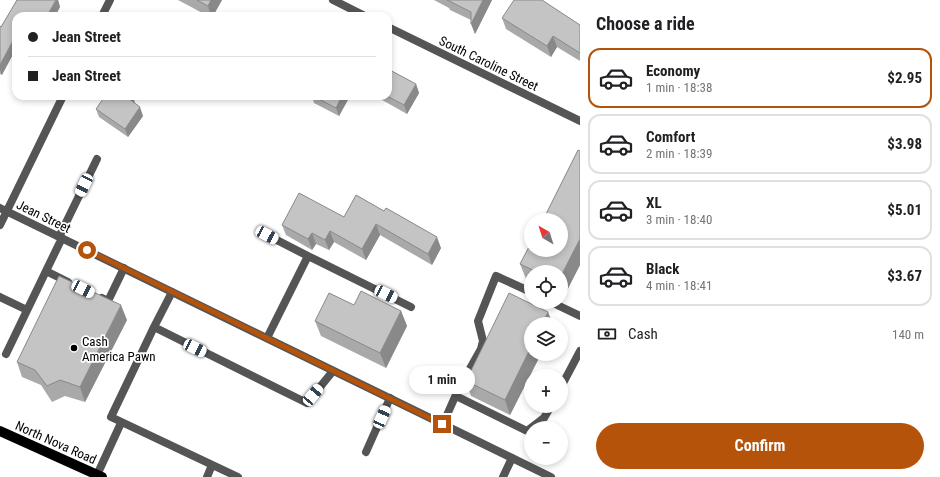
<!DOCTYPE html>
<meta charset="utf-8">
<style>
:root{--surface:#fff;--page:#f6f6f6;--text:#202124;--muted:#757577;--line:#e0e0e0;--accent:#b45309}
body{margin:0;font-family:"Roboto Condensed",sans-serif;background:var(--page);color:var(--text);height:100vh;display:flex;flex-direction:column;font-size:15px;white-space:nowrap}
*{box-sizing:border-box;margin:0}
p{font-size:13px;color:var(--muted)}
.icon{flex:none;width:22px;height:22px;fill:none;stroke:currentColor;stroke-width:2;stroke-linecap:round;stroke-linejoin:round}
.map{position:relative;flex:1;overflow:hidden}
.panel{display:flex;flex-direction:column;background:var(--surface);width:360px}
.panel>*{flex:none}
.top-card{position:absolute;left:12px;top:12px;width:380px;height:88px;border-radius:12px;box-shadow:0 2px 6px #0003;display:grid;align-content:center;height:88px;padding:0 16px;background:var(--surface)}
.needle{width:26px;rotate:321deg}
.tools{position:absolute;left:524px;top:213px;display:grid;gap:8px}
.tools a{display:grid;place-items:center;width:44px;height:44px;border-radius:50%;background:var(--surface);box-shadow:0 2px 6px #0003;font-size:20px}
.end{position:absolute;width:18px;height:18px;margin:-9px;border:5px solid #b45309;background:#fff;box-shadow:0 0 0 2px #fff}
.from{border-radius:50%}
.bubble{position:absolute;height:28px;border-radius:14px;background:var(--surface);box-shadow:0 2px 6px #0003;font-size:13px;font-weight:700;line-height:28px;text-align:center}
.car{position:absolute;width:12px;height:24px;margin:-12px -6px;border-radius:5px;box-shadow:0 0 3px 1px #0007;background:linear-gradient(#fff 24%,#345 0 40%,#fff 0 76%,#345 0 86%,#fff 0)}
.top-card b{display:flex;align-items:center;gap:14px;height:38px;font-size:15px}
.top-card b+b{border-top:1px solid var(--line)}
.top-card i{width:10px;height:10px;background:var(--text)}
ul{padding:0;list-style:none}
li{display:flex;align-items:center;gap:12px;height:60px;margin:0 8px 6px;padding:0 8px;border:2px solid var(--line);border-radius:12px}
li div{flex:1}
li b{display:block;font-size:15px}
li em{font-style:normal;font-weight:700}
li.on{border-color:var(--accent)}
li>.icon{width:36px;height:36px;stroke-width:1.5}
h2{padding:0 16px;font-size:18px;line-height:48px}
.pay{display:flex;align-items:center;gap:10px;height:44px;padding:0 16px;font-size:15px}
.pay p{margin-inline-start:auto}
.action{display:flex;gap:8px;margin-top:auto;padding:8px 16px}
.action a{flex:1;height:46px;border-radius:24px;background:var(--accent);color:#fff;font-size:16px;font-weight:700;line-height:46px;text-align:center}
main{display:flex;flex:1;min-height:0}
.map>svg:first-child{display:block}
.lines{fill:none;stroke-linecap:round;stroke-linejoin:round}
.lane{stroke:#555;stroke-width:8}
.street{stroke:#555;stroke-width:8}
.primary{stroke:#000;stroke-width:10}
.wall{fill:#a9a9a9}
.shaded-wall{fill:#898989}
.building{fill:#c4c4c4;stroke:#898989}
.route{stroke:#b45309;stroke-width:5}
.poi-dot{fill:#000;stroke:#fff;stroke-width:1.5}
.labels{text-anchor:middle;stroke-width:3.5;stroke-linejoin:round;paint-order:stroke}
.street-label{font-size:13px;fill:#000;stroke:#fff}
.poi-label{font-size:13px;fill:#000;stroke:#fff;text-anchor:start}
</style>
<main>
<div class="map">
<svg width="580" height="477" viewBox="0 0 580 477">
<rect width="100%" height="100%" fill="#fff"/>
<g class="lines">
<path class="lane" d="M267,235L308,256
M59,237L97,159
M46,271L62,238
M172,292L154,327L307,403L333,371
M0,297L27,310
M102,298L108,301L124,268
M551,302L580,316
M154,327L111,417L238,477
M267,338L308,256L411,307
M6,354L46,271L68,282
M561,387L580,351
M456,396L527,431L531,428
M443,424L458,390L481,349L483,341L478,321L496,276L531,292
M531,428L544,418L551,406
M366,452L390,398
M97,475L121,423
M207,477L212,465
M503,477L512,458"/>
<path class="street" d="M333,0L365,16
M102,16L110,0
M388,27L580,121
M0,208L551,477
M0,225L63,96"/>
<path class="primary" d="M0,431L102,477"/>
</g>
<path class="wall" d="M17,0H58L60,7L55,16H16L2,75L0,74V26L1,27Z
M178,0H222L213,16H208Z
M434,0H492L475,34L471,20L450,10L449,8Z
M502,18L580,25V61L557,47L551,57L506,29Z
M416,84L419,93L407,114L375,96H388Z
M312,96H350L339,116L314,103Z
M135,102L134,103L143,116L128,137L99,117L96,109Z
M580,151V265L563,298L561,297V272H531V281L526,279L520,264Z
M356,195L441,248L432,265L380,235L366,260L334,242L329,250L316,244L312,250L286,235L282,225L344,217Z
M354,305L401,311L407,326L386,368L321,336L315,321Z
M127,320L85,402L65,396L52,402L41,385L22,377L17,362Z
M531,354H541L510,415L471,396L466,381Z"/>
<path class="shaded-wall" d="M56,0H58L60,7L55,16H47Z
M211,0H222L213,16H211L208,6Z
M483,0H492L475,34L471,24Z
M16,35V49L2,75L0,70V65Z
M553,36L557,47L551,57L547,46Z
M416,84L419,93L407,114L404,105Z
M130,96H132L135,102L131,107L128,98Z
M342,96H350L339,116L336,108Z
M140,107L143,116L128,137L125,129Z
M376,224L380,235L366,260L362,249Z
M330,231L334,242L329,250L325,240Z
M312,233L316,244L312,250L308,239Z
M437,237L441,248L432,265L428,254Z
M580,239V265L563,298L561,292V276Z
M121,305L127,320L85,402L80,387Z
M401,311L407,326L386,368L380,353Z
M548,312L553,324H542Z
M531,347V354H541L510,415L505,400Z"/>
<path class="building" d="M17,0H56L47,16H42L38,14L37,16H16V35L0,65V26L1,27Z
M197,0H211L208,6Z
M447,0H483L471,24V12Z
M514,0H542L580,25V53L553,36L547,46L502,18Z
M263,13L269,16H262Z
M388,69L416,84L404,105L387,96H388Z
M105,96H130L128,98L140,107L125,129L96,109Z
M313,96H342L336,108Z
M578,150L580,151V239L561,276V272H537L520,264L531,243V250H561V220H543Z
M299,193L344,217L356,195L384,211L386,208L437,237L428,254L376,224L362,249L330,231L325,240L312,233L308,239L282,225Z
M59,276L121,305L80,387L60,380L47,386L35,370L17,362Z
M361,291L401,311L380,353L315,321L329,293L354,305Z
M509,293L548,312L542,324H531V347L505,400L466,381Z"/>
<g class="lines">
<path class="route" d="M87,250L442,424"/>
</g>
<circle class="poi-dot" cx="74" cy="348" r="4"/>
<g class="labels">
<g class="street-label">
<text transform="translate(489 63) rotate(26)" y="5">South Caroline Street</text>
<text transform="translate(44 216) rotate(26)" y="5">Jean Street</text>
<text transform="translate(56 442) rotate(24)" y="5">North Nova Road</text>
</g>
<g class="poi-label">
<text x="82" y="346">Cash<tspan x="82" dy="15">America Pawn</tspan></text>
</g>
</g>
</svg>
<div class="tools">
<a><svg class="needle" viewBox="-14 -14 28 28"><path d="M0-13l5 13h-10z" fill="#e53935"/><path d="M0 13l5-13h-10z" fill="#757577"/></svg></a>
<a><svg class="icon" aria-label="locate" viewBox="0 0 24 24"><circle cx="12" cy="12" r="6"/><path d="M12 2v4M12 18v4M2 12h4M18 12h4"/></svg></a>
<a><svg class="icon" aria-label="layers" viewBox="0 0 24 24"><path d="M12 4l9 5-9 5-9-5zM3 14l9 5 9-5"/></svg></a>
<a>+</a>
<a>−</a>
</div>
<i class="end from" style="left:87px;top:250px"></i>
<i class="end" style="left:442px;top:424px"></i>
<div class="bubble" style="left:409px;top:366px;width:66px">1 min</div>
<i class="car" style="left:84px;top:185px;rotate:206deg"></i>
<i class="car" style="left:267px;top:235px;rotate:118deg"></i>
<i class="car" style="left:83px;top:289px;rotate:116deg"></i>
<i class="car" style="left:386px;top:294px;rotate:116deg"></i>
<i class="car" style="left:195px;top:348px;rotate:116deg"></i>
<i class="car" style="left:313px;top:395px;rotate:40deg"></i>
<i class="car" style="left:382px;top:417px;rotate:24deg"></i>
<div class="top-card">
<b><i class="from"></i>Jean Street</b>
<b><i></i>Jean Street</b>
</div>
</div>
<section class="panel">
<h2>Choose a ride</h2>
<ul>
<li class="on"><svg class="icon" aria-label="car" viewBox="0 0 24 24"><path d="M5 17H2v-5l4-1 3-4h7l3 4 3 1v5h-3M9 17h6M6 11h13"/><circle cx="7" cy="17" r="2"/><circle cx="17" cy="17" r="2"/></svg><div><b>Economy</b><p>1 min · 18:38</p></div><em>$2.95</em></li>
<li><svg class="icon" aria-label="car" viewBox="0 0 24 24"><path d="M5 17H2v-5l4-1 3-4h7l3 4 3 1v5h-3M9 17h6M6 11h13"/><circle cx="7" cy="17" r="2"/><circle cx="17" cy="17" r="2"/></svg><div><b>Comfort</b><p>2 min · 18:39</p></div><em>$3.98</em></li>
<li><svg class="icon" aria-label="car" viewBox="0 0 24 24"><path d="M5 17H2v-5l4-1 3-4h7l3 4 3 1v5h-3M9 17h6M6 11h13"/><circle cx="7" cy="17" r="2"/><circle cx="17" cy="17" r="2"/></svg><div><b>XL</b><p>3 min · 18:40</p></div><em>$5.01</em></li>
<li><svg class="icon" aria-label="car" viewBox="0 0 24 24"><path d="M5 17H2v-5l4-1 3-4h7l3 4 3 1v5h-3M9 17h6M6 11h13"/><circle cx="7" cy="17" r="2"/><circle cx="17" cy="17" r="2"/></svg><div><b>Black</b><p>4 min · 18:41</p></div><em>$3.67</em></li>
</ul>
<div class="pay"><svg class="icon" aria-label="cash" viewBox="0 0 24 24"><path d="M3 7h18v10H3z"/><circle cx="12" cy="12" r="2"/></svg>Cash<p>140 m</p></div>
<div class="action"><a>Confirm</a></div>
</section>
</main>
